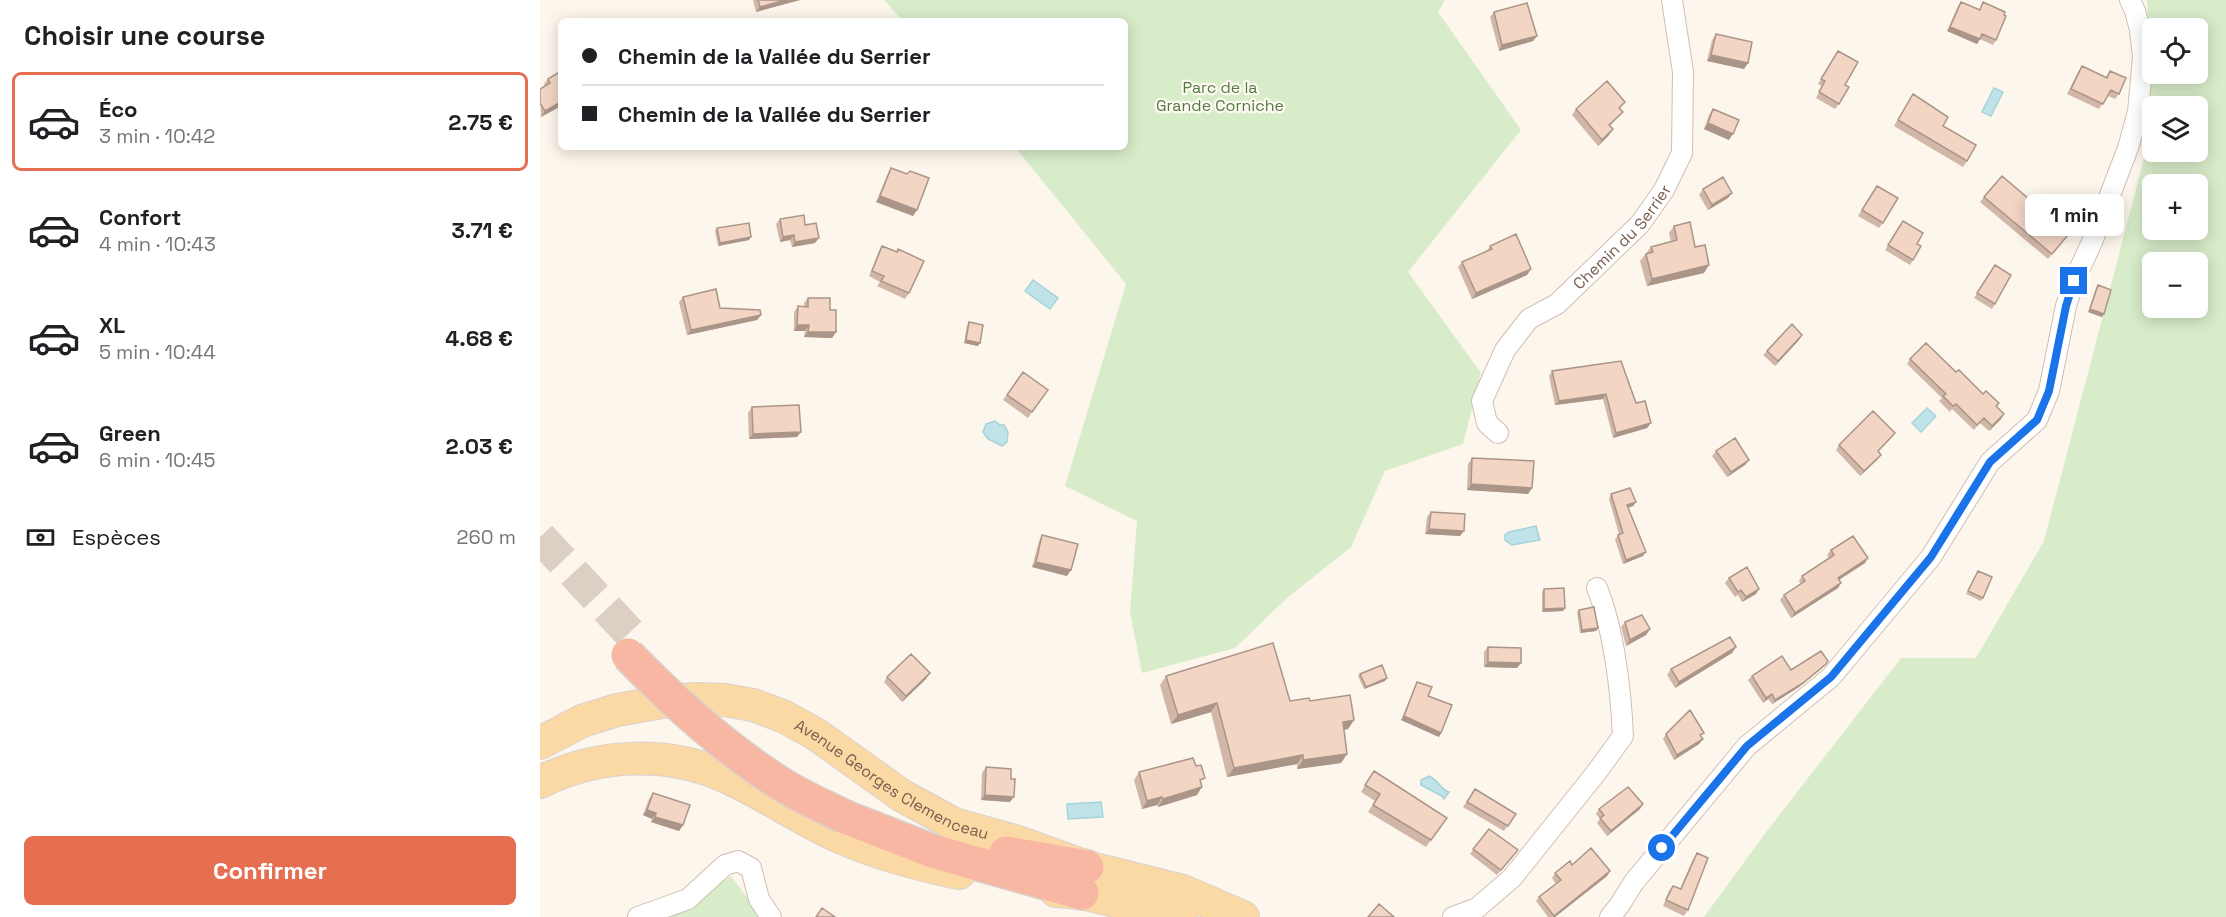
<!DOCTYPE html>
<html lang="fr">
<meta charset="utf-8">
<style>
:root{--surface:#fff;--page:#f6f6f6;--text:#202124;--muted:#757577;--line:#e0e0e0;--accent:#e76f51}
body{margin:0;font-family:"Space Grotesk",sans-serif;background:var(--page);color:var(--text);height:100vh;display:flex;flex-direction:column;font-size:22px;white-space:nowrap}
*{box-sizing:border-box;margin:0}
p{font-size:20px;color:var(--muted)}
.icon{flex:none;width:33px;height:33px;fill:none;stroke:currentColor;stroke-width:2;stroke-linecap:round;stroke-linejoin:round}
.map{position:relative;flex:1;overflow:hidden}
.panel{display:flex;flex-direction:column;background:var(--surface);width:540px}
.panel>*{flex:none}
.banner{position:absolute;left:18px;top:18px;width:570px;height:132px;border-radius:9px;box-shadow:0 3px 15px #0003;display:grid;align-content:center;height:132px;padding:0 24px;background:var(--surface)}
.tools{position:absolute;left:1602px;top:18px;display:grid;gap:12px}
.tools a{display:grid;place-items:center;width:66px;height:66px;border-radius:9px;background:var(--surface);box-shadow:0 3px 15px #0003;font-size:30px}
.end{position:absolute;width:27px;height:27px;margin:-14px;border:8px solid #1a73e8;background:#fff;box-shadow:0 0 0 3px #fff}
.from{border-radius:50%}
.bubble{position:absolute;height:42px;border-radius:9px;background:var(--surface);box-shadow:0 3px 15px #0003;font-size:20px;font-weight:700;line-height:42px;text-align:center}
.banner b{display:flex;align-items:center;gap:21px;height:57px;font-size:22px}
.banner b+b{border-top:2px solid var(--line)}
.banner i{width:15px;height:15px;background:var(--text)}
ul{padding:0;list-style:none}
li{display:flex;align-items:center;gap:18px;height:99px;margin:0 12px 9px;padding:0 12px;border:3px solid transparent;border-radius:9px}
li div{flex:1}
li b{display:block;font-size:22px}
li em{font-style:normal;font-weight:700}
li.current{border-color:var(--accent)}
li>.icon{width:54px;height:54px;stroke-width:1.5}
h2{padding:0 24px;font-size:27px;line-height:72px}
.pay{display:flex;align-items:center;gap:15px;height:66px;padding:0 24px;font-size:22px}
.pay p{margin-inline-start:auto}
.button{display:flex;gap:12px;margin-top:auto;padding:12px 24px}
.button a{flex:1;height:69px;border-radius:9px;background:var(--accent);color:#fff;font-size:24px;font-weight:700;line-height:69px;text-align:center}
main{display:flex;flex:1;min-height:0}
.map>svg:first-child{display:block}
.green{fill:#d8ecc9;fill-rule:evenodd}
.water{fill:#bfe3e8;stroke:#a5d3da;stroke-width:1.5}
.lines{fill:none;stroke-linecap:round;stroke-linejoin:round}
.highway-tunnel{stroke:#dcd0c4;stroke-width:33;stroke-dasharray:33 16;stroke-linecap:butt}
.street-casing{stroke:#d1beb0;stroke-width:22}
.primary-casing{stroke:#dad1cd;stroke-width:34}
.highway-casing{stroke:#dad1cd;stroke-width:36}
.street{stroke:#fff;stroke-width:20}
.primary{stroke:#fbd9a5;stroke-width:32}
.highway{stroke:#f7b7a3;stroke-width:33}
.highway-bridge-casing{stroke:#dad1cd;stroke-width:36;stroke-linecap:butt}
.highway-bridge{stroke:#f7b7a3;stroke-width:33}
.wall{fill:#d1b7a8}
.shaded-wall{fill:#aa9588}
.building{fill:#f3d5c3;stroke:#aa9588;stroke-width:1.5}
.route{stroke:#1a73e8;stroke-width:8}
.labels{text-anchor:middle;stroke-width:4.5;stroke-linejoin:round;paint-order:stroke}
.park-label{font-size:16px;fill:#537a41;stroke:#fffaf3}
.street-label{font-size:16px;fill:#7a5c4d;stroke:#fffaf3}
</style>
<main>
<section class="panel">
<h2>Choisir une course</h2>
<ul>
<li class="current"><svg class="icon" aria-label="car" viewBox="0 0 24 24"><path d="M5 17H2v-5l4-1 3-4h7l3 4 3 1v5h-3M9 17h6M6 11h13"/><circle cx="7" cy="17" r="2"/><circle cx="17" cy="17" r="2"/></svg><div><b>Éco</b><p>3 min · 10:42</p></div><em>2.75 €</em></li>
<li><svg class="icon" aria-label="car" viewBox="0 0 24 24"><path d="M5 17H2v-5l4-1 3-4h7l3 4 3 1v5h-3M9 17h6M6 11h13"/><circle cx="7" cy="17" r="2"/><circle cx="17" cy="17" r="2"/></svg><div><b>Confort</b><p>4 min · 10:43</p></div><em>3.71 €</em></li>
<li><svg class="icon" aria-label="car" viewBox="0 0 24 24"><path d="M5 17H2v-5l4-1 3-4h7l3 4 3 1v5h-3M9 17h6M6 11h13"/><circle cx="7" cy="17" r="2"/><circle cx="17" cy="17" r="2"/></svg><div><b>XL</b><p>5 min · 10:44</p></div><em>4.68 €</em></li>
<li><svg class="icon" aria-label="car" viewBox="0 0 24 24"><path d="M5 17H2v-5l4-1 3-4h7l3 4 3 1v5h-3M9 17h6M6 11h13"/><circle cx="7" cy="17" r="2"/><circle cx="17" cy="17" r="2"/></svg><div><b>Green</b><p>6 min · 10:45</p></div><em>2.03 €</em></li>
</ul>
<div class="pay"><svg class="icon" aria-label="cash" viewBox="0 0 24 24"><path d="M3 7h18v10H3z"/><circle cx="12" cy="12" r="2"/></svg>Espèces<p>260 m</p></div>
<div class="button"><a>Confirmer</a></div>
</section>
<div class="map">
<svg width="1686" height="917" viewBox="0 0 1686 917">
<rect width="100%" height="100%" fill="#fdf6ec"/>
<path class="green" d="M344,0H905L898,12L981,130L868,272L941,373L923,444L845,471L811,547L747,598L695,648L602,673L590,612L597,521L525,486L586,284L475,147H585V21H363Z
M1607,0H1686V917H1164L1227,831L1361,658H1436L1504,541L1612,128V152H1658V106H1612V113ZM1612,28H1658V74H1612ZM1612,184H1658V230H1612ZM1612,262H1658V308H1612Z
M191,876L222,917H124Z"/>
<path class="water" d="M1454,88L1463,92L1451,116L1442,112Z
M493,280L518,298L510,309L485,291Z
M1387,408L1396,416L1381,432L1372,423Z
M455,421L460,425H464L468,432L467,442L462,446L448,439L443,432L446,424Z
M996,526L1000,540L972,545L965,540V535L969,532Z
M889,776C898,780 901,789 909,792L904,799L902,796L881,785V780Z
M561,802L563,817L528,819L527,804Z"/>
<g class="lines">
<path class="highway-tunnel" d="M0,537L99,643"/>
<defs>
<g id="street">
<path id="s1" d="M958,433L947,423L942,401L965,350L989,319L1017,304L1100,224L1124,190L1142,153L1143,72L1132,0"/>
<path d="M98,917L148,899L185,865L198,861L211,868L219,899L231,917"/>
<path d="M913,917L937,908L972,878L1056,773L1083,736C1081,691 1074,630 1057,588"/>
<path d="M1070,917L1079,906L1094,882L1207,746L1291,677L1391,557L1450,462L1497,420L1509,391L1526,306L1534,281L1552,242L1588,148L1598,112L1603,57L1600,30L1595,11L1590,0"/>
</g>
<g id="primary">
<path id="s2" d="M0,743L42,721L77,710L122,702L156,699L185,700L213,705L245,717L277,735L361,795L414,824L478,842L547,867L643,891L703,917"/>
<path d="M0,782C59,753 129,750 189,778C228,796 263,821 302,838C339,854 380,865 419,873"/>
<path d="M516,891L542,893L641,917"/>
</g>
<path id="highway" d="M305,817L392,851L542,893
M466,853L547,867"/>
</defs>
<use href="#street" class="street-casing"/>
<use href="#primary" class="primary-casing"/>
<use href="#highway" class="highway-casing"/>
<use href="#street" class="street"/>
<use href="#primary" class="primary"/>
<use href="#highway" class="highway"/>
<defs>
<path id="highway-bridge" d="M88,655C132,700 182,746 235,780C257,795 281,805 305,817"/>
</defs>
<use href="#highway-bridge" class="highway-bridge-casing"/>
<use href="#highway-bridge" class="highway-bridge"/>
</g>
<path class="wall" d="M213,0H260L216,12Z
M1421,2L1439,10L1443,2L1456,40L1453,45L1440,39L1437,44L1407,31L1418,6Z
M954,12L997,36L993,41L959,51L950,17Z
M1176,34L1208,63L1204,69L1167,61L1172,40Z
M1298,51L1299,104L1295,109L1276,98L1282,86L1278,84Z
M1542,66L1566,77L1570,71L1579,94L1575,99L1568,96L1559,109L1527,94L1538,72Z
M8,79L21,106L1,117L0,89L5,86L4,84Z
M1373,94L1403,126L1427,161L1423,167L1354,126Z
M1081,107L1080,109L1083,112L1070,126L1073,129L1069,135L1058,146L1032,115L1036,109Z
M1173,109L1189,140L1164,129L1169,115Z
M351,168L373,216L336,202L348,173Z
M1163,189L1188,198L1168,210L1159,195Z
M1333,191L1343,223L1339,228L1318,216Z
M1444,197L1515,224L1524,240L1508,259L1440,202Z
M240,219L265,225L275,243L252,247L250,240L240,242L236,224Z
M1134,226L1155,247L1164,273L1107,286L1100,261L1111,247L1131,242L1129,233Z
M1359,226L1377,244L1373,260L1370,265L1345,250Z
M177,228L209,240L178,246L175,231Z
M342,246L357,252L369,293L365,299L337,286L340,282L329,276L339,251Z
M950,246L991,269L987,275L932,299L918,267L922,262L946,252Z
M1455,265V304L1452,309L1434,298Z
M1558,285L1562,317L1548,312L1556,288Z
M143,297L180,308L221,315L217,320L147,335L139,302Z
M268,298L290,310L296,332L292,338L264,337L265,331H254V312L258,306L264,307V303Z
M429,322L438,346L424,343L427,325Z
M1259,340L1235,366L1223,355L1227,351Z
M1370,359L1416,372L1443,394L1459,403L1456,407L1464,414L1461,419L1449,431L1440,423L1434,430L1412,409L1410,412L1399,401L1402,398L1367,364Z
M1012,371L1096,403L1111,423L1107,428L1073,438L1063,399L1015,405L1009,376Z
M483,372L508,390L488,418L463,400Z
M212,407L257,437L209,439L208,413Z
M1351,438L1338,452L1341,455L1337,460L1320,476L1296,450L1299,445Z
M1176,451L1209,460L1205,465L1187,477L1172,456Z
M932,458L992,488L988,494L927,490L928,464Z
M1071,494L1096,502L1093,506L1088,508L1103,556L1083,564L1075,539L1079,534L1069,499Z
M891,512L920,536L885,534L887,517Z
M502,535L527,576L492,567L499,541Z
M1291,550L1325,563L1299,580L1298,588L1251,618L1240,600L1244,595L1261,584L1259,581L1262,576L1289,558L1287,555Z
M1438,571L1443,598L1441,601L1426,594Z
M1189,578L1216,594L1202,602L1198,595L1195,597L1185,583Z
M1004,589L1025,608L1023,611L1002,612V592Z
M1039,610L1058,628L1056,631L1040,633L1037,612Z
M1085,622L1110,629L1106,635L1086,646L1081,627Z
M948,647L977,668L944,667V652Z
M1196,647L1192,653L1135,688L1127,675L1131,669Z
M1288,661L1282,668L1259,687L1232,704L1228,699L1223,703L1208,680L1212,676L1251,670Z
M820,674L845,681L824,689L818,676Z
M626,676L750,701H770L814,720L808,729L804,730L807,754L801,763L757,769V764L687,777L671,712L631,724L620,685Z
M347,677L386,679L362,702L344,682Z
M877,682L888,696L899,737L861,720L875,686Z
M1126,734L1163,739L1159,744L1134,760L1123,739Z
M446,767L470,802L441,800L442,773Z
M834,771L907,818L886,847L828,812L835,801L821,792Z
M599,772L661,783L657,795L618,807L617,805L602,809L594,780Z
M935,789L976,814L964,831L923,807Z
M113,793L143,825L139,831L111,822L112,819L103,815L109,799Z
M1059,809H1100L1067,836L1057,823L1060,819L1056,814Z
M949,829L978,850L957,875L930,854Z
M1157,853L1148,910L1144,916L1123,906L1129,891L1133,886L1140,889L1153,859Z
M1032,865L1070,871L1067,876L1015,917H1008L996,901L999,897L1016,884L1012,878L1015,873Z"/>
<path class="shaded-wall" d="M245,0H260L216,12L220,7Z
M1410,27L1440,39L1437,44L1407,31Z
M997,36L993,41L959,51L962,45Z
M1171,55L1208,63L1204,69L1167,61Z
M21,102V106L1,117L5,111Z
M1168,123L1193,134L1189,140L1164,129Z
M1073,129L1069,135L1058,146L1062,140Z
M1192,193L1188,198L1168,210L1172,205Z
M340,196L377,210L373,216L336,202Z
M254,235L250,240L240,242L243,237Z
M211,237L209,240L178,246L180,243Z
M279,238L275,243L252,247L255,242Z
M1169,265L1164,273L1107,286L1112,279Z
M991,269L987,275L932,299L936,293Z
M1550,309L1564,314L1562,317L1548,312Z
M221,315L217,320L147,335L151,330Z
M257,325H269L265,331H254Z
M268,332H296L292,338L264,337Z
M1262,335L1259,340L1235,366L1238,361Z
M426,340L440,343L438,346L424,343Z
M1066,394L1063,399L1015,405L1019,401Z
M1464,414L1461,419L1449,431L1452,426Z
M1111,423L1107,428L1073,438L1076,433Z
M261,432L257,437L209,439L213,434Z
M1341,455L1337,460L1320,476L1324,471Z
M1209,460L1205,465L1187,477L1191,472Z
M931,484L992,488L988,494L927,490Z
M1096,502L1093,506L1084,509L1087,505Z
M889,529L924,531L920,536L885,534Z
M1106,552L1103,556L1083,564L1086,560Z
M1328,558L1325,563L1294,583L1298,578Z
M496,562L531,570L527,576L492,567Z
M1301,583L1298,588L1251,618L1255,613Z
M1219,589L1216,594L1202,602L1206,597Z
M1025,608L1023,611L1002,612L1004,609Z
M1058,628L1056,631L1040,633L1042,630Z
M1110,629L1106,635L1086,646L1090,640Z
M1196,647L1192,653L1135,688L1139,682Z
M948,662L981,663L977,668L944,667Z
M1286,664L1282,668L1259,687L1232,704L1235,700Z
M390,673L386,679L362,702L366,696Z
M847,678L845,681L824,689L826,687Z
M1232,694L1228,699L1223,703L1226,698Z
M677,703L671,712L631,724L638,715Z
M864,716L901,733L899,737L861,720Z
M814,720L808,729L796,731L803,722Z
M1163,739L1159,744L1134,760L1137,755Z
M807,754L801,763L757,769L763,760Z
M763,755L757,764L687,777L694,768Z
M662,787L657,795L618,807L623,799Z
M445,795L474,797L470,802L441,800Z
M622,797L617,805L602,809L607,801Z
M1103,804L1100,809L1067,836L1071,831Z
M107,810L116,813L112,819L103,815Z
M115,817L143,825L139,831L111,822Z
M1070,871L1067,876L1015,917H1013Z"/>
<path class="building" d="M218,0H245L220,7Z
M1421,2L1440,10L1443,2L1465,12L1464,15L1466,16L1456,40L1442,34L1440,39L1410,27Z
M987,3L997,36L962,45L954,12Z
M1176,34L1212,42L1208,63L1171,55Z
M1298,51L1318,62L1305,85L1309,87L1299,104L1279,92L1285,81L1281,79Z
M1542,66L1567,78L1570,71L1586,78L1579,94L1571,90L1563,104L1531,89Z
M21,71V102L5,111L0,103V89L10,83L8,79Z
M1067,81L1085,102L1079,108L1083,112L1069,125L1073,129L1062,140L1036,109Z
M1373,94L1408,117L1403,126L1436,145L1427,161L1358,120Z
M1173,109L1199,120L1193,134L1168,123Z
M351,168L367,174L370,171L389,178L377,210L340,196Z
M1462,176L1516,222L1515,224L1528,235L1512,254L1444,197Z
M1183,177L1192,193L1172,205L1163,189Z
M1337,186L1358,198L1343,223L1322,210Z
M264,215L265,225L276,223L279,238L255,242L254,235L243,237L240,219Z
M1363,221L1383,233L1377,244L1381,246L1373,260L1348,245Z
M1150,222L1155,247L1165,245L1169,265L1112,279L1106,254L1113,252L1111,247L1137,240L1134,226Z
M209,223L211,237L180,243L177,228Z
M976,234L991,269L936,293L922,262L952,249L950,246Z
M342,246L357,252L358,249L384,261L369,293L341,281L344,276L332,271Z
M1455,265L1471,275L1455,304L1437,293Z
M1558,285L1571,290L1564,314L1550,309Z
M176,289L180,308L220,310L221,315L151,330L143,297Z
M268,298H290V310H296V332H268L269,325H257L258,306L268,307Z
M429,322L443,325L440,343L426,340Z
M1252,324L1262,335L1238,361L1227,351Z
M1386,343L1416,372L1419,370L1443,394L1446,391L1459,403L1456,406L1464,414L1452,426L1444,418L1437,425L1416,404L1413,406L1403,396L1406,394L1370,359Z
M1081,361L1096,403L1105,401L1111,423L1076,433L1066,394L1019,401L1012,371Z
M483,372L508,390L492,412L467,395Z
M259,405L261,432L213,434L212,407Z
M1333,411L1355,433L1338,451L1341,455L1324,471L1299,445Z
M1195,438L1209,460L1191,472L1176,451Z
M932,458L994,461L992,488L931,484Z
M1090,488L1096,502L1087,505L1106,552L1086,560L1078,535L1083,533L1071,494Z
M891,512L925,514L924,531L889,529Z
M502,535L538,544L531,570L496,562Z
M1313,536L1328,558L1298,578L1301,583L1255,613L1244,595L1265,581L1262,576L1294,555L1291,550Z
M1207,567L1219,589L1206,597L1201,590L1198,592L1189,578Z
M1438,571L1452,577L1443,598L1428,591Z
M1024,588L1025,608L1004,609V589Z
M1054,607L1058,628L1042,630L1039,610Z
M1102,615L1110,629L1090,640L1085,622Z
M1190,637L1196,647L1139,682L1131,669Z
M733,643L750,701L769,698L770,701L810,695L814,720L803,722L807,754L763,760V755L694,768L677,703L638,715L626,676Z
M948,647L981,648V663L948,662Z
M1281,651L1288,661L1286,664L1263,683L1235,700L1232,694L1226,698L1212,676L1242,656L1251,670Z
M371,654L390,673L366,696L347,677Z
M842,665L847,678L826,687L820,674Z
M877,682L892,687L888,696L912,705L901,733L864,716Z
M1150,710L1164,733L1160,735L1163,739L1137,755L1126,734Z
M653,758L656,766L661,765L665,778L660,780L662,787L623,799L622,797L607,801L599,772Z
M446,767L471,769V779H475L474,797L445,795Z
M834,771L907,818L891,840L833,805L840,794L825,785Z
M1088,787L1103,804L1071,831L1060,818L1064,815L1059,809Z
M935,789L976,814L968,826L927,802Z
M113,793L150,805L143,825L115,817L116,813L107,810Z
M949,829L978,850L961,870L933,849Z
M1051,848L1070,871L1014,916L999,897L1021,880L1015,873L1030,861L1032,865Z
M1157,853L1168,858L1148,910L1126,900L1133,886L1141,889Z
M839,904L854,917H828Z
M282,908L295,917H276Z"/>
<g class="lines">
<path class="route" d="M1122,848L1207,746L1291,677L1391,557L1450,462L1497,420L1509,391L1526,306L1534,281"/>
</g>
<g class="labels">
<g class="park-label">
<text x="680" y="93">Parc de la<tspan x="680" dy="18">Grande Corniche</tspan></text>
</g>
<g class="street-label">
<text dy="6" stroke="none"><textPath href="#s1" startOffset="258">Chemin du Serrier</textPath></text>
<text dy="6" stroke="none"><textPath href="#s2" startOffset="380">Avenue Georges Clemenceau</textPath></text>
</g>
</g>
</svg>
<div class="tools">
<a><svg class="icon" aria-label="locate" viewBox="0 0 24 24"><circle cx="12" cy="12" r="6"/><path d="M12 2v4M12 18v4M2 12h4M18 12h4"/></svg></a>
<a><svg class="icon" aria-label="layers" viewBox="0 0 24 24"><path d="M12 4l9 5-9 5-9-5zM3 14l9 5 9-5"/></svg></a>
<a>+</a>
<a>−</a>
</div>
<i class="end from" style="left:1122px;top:848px"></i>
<i class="end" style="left:1534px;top:281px"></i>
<div class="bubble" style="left:1485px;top:194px;width:99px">1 min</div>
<div class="banner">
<b><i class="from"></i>Chemin de la Vallée du Serrier</b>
<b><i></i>Chemin de la Vallée du Serrier</b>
</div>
</div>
</main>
